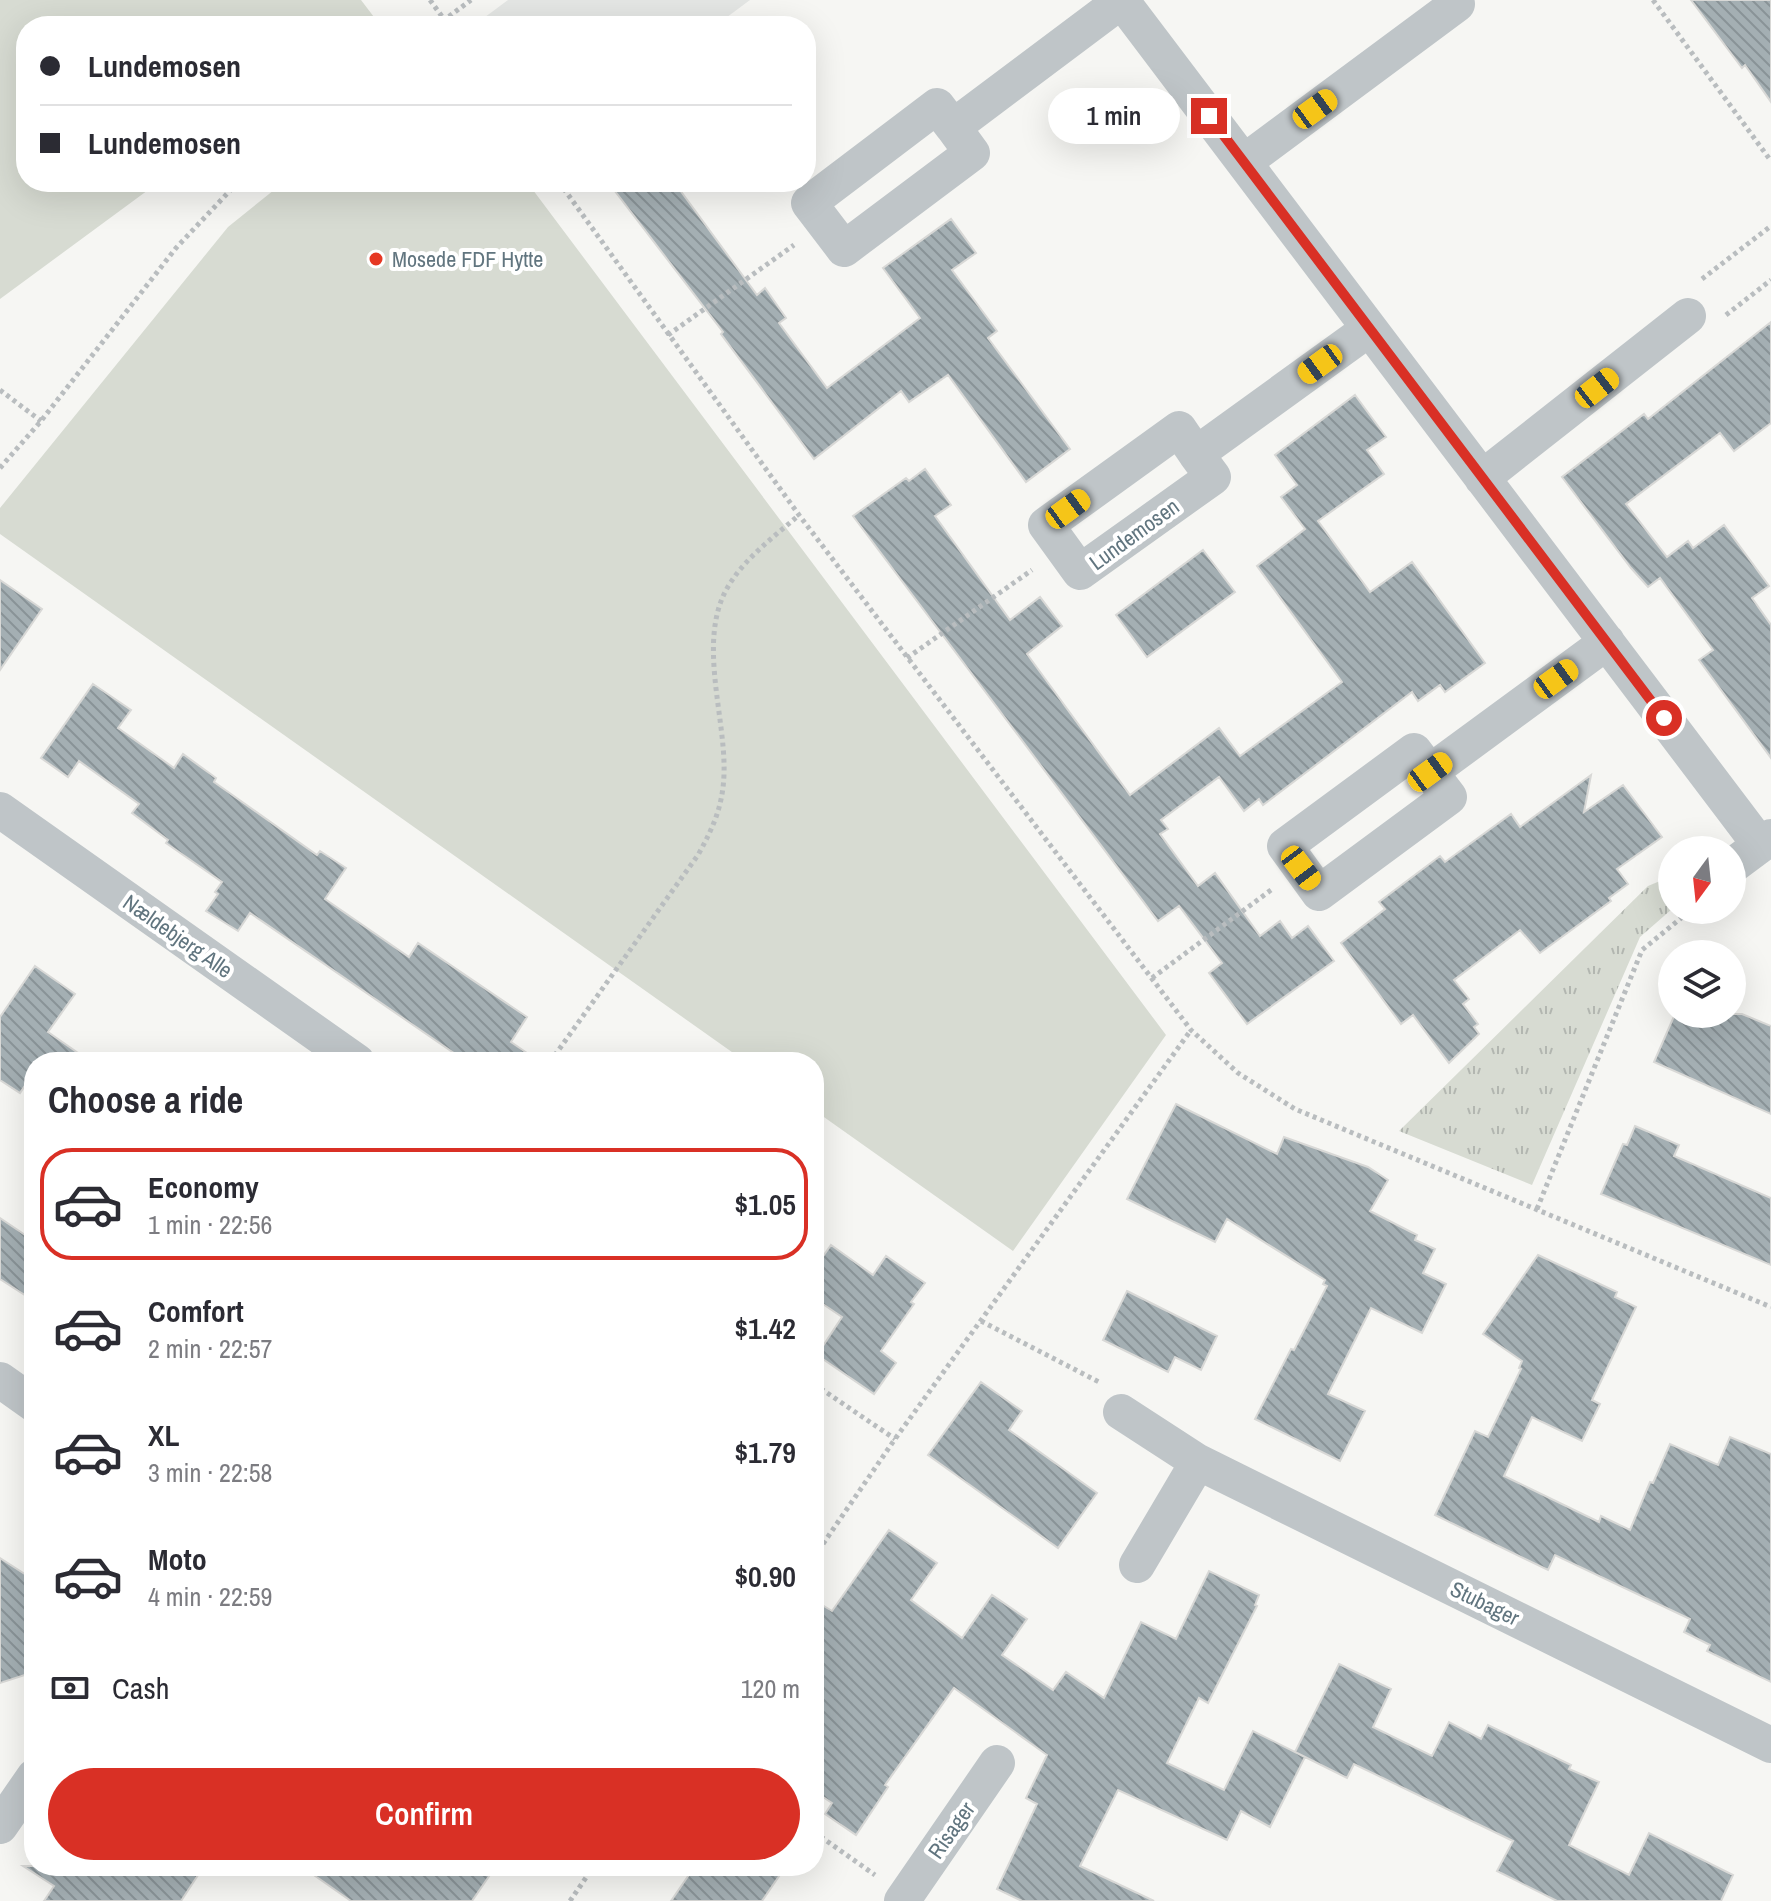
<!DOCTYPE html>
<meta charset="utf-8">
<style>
:root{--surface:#fff;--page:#f7f7f7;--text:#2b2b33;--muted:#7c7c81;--line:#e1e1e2;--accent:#d93025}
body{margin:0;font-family:"Archivo Narrow",sans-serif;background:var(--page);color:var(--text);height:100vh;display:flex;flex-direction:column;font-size:30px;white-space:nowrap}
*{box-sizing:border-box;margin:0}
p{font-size:26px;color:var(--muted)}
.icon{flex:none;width:44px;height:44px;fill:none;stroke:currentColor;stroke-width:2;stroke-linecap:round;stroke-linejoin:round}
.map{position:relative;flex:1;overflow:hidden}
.sheet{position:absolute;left:24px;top:1052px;width:800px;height:824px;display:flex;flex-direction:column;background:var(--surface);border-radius:32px;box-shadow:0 8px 32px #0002}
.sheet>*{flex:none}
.top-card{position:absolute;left:16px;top:16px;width:800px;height:176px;border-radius:32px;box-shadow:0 8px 32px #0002;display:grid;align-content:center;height:176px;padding:0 24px;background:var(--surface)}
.needle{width:52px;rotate:195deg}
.buttons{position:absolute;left:1658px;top:836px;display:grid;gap:16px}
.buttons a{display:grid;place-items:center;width:88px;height:88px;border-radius:50%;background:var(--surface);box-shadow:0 8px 32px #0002;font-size:40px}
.end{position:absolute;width:36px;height:36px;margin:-18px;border:10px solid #d93025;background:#fff;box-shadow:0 0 0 4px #fff}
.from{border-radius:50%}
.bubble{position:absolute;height:56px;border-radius:28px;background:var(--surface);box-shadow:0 8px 32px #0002;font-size:26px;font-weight:600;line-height:56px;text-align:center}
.car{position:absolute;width:24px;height:48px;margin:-24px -12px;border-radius:10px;box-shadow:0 0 6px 2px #0007;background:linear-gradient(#f5c518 24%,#345 0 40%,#f5c518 0 76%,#345 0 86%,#f5c518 0)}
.top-card b{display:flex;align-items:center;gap:28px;height:76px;font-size:30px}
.top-card b+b{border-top:2px solid var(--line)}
.top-card i{width:20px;height:20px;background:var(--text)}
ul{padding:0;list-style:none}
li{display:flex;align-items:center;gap:24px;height:112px;margin:0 16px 12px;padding:0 8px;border:4px solid transparent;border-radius:32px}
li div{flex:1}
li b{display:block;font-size:30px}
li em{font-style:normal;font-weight:600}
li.active{border-color:var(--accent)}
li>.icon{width:72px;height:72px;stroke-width:1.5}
h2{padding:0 24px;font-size:36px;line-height:96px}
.pay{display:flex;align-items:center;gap:20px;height:88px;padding:0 24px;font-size:30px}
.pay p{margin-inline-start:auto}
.button{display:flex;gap:16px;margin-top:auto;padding:16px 24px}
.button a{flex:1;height:92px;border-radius:48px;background:var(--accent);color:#fff;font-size:32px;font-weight:600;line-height:92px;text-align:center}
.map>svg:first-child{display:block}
.built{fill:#e4e6e4}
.grass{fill:url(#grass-tufts)}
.park{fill:#d7dbd2}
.building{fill:url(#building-back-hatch);stroke:#d8d8d6;stroke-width:2}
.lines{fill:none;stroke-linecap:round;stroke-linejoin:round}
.path{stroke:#b9bdbf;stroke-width:5;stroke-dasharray:4 4;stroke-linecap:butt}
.street{stroke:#bfc5c8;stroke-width:36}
.route{stroke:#d93025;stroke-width:10}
.poi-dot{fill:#e63823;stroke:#fff;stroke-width:3}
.labels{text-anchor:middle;stroke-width:8;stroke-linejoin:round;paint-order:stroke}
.poi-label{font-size:22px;fill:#61757f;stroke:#fff;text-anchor:start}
.street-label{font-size:22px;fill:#61757f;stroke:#fff}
</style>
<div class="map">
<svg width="1771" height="1901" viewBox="0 0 1771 1901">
<defs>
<pattern id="grass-tufts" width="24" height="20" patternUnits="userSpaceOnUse" patternTransform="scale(2)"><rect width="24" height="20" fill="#d7dbd2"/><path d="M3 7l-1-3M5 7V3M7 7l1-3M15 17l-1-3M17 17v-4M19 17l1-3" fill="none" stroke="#b2b6b0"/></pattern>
<pattern id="building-back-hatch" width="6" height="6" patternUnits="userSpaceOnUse" patternTransform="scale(2)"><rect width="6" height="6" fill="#a4afb3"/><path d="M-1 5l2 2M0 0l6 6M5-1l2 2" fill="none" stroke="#899397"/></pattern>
</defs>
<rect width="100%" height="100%" fill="#f6f6f3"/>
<path class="built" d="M508,0H750L715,26H473Z"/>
<path class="grass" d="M1672,876V909L1640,937L1532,1185L1399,1131L1648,886Z"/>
<path class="park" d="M0,0H361L377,21L371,26H26V182H159L0,299Z
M284,182H527L1166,1035L1013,1251L814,1110V1062H746L0,534V508L228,227Z"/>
<path class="building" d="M1691,0H1771V102L1745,65L1742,68Z
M608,182H674L757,295L765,288L786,318L779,323L827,388L920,318L883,268L951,219L976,253L952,270L997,331L988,338L1070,449L1026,482L948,375L909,402L901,391L814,459L721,334L723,332Z
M1771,322V423L1734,451L1720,433L1626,504L1667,557L1688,541L1693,548L1724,525L1769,586L1752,598L1771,625V758L1699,660L1713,650L1660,578L1648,587L1631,568L1562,477L1644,414L1648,419Z
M1355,395L1386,437L1367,450L1384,474L1318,521L1370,592L1412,562L1485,663L1445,692L1440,685L1418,701L1412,692L1263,805L1259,799L1244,811L1219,777L1161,820L1168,829L1160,834L1198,886L1215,873L1260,936L1280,921L1292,938L1308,926L1334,961L1247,1024L1209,973L1222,963L1179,906L1158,921L853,516L906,478L909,481L925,469L951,505L935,516L1010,620L1040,597L1062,626L1027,654L1130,795L1219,728L1240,756L1342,682L1257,566L1305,529L1281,497L1297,485L1275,455Z
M1203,550L1235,592L1147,657L1116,615Z
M0,580L42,609L0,670Z
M93,684L131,710L118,728L174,768L183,754L216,778L214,782L317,855L320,851L346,868L325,899L409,957L418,943L527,1017L511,1042L540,1062H467L250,913L238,931L206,911L218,894L215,892L222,882L166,843L168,840L132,813L139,804L79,761L68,777L41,758Z
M1591,775L1584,812L1623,785L1662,837L1617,869L1628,884L1609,898L1611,901L1540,953L1520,930L1454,980L1469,999L1463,1004L1478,1024L1474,1027L1479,1034L1449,1063L1413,1015L1401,1024L1341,943L1385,909L1379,902L1440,856L1445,862L1511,814L1520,827Z
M35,966L75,994L48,1032L91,1062H34V1072L20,1093L0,1080V1017Z
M1675,1014H1742L1771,1026V1114L1654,1062Z
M1176,1104L1277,1154L1284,1137L1368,1167L1388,1180L1370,1211L1417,1235L1415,1240L1435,1249L1423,1273L1446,1284L1422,1333L1371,1308L1328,1394L1365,1411L1340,1461L1255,1419L1291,1349L1294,1350L1327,1286L1323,1284L1325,1280L1227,1219L1215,1242L1127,1199Z
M1635,1126L1679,1145L1674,1156L1771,1198V1265L1601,1194L1623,1144L1627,1145Z
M0,1218L34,1241V1301L0,1279Z
M831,1245L873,1275L886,1256L925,1283L911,1302L914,1304L881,1351L896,1363L874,1394L817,1355L842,1317L814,1298V1269Z
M1538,1255L1617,1292L1615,1297L1636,1307L1592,1400L1600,1404L1582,1441L1532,1417L1504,1476L1599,1522L1601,1516L1630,1530L1650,1482L1653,1483L1670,1444L1718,1465L1730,1437L1771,1454V1682L1707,1651L1710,1645L1684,1632L1690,1619L1555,1555L1548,1570L1435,1515L1475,1431L1488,1437L1521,1369L1519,1368L1522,1361L1483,1334Z
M1127,1291L1217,1336L1201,1370L1175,1357L1168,1372L1103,1340Z
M981,1382L1022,1411L1009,1430L1097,1493L1058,1548L928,1455Z
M889,1530L937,1563L911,1600L962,1638L992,1595L1027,1619L1002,1655L1053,1690L1066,1672L1104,1698L1141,1622L1176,1639L1209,1571L1259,1595L1255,1605L1257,1606L1208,1703L1199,1698L1167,1763L1224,1790L1253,1731L1305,1757L1270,1827L1241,1811L1227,1840L1118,1790L1080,1866L1154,1901H1022L997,1889L1037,1804L1026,1798L1047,1755L954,1688L885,1785L888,1787L856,1835L825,1814L832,1803L814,1791V1600L832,1611Z
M0,1558L34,1580V1672L0,1683Z
M1339,1664L1391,1689L1373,1727L1432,1756L1449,1722L1481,1739L1488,1725L1571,1765L1569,1769L1599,1782L1569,1845L1629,1875L1649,1833L1733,1875L1721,1901H1557L1497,1871L1513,1841L1354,1764L1347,1778L1295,1752Z
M23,1866H204L181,1901H44L54,1886Z
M301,1866H496L472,1901H351Z
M695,1866H786L762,1901H671Z"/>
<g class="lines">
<path class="path" d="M430,0L449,26
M1653,0L1771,161
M436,26L471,0
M559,182L799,515L1191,1030L1238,1073L1295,1109L1771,1307
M1702,279L1771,226
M1726,315L1771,280
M668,335L794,245
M0,390L41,421
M0,468L41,421L176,248L238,182
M907,658L1032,570
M1152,978L1271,890
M550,1062L698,855C713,828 723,806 724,774C726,716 696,638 729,585C746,557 775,536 799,515
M1537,1209L1642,950L1691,910
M981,1321L1099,1382
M814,1384L895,1439
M814,1557L895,1439L1191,1030
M814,1832L875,1875
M570,1901L594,1866"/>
<path class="street" d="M1121,0L1760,845
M953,127L972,153L844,249L809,203L937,106L953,127L1121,1
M1244,162L1457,4
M1196,454L1213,477L1080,572L1046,525L1179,429L1196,454L1369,329
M1482,478L1688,316
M1430,772L1449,797L1319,893L1285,846L1414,751L1430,772L1607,642
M0,810L357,1062
M1732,866L1771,837
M0,1380L34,1404
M1121,1412L1198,1462L1771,1745
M1137,1565L1198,1462
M0,1826L34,1777
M902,1901L997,1763"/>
</g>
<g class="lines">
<path class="route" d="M1209,116L1664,718"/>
</g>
<circle class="poi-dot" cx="376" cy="259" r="8"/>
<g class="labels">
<g class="poi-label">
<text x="392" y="267">Mosede FDF Hytte</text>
</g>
<g class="street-label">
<text transform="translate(1134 534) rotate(-36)" y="8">Lundemosen</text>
<text transform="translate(178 936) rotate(35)" y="8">Nældebjerg Alle</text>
<text transform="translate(1485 1603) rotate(26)" y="8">Stubager</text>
<text transform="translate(951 1830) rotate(-55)" y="8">Risager</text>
</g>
</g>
</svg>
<div class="buttons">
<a><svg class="needle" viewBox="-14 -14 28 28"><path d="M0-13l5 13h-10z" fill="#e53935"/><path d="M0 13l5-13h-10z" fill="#7c7c81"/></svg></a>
<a><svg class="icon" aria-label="layers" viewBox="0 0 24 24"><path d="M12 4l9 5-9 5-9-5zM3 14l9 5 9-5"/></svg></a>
</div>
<i class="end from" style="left:1664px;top:718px"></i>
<i class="end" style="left:1209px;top:116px"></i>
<div class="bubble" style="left:1048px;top:88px;width:132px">1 min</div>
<i class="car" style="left:1315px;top:109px;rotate:54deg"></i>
<i class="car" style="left:1320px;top:364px;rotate:234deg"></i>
<i class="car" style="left:1597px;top:388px;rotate:52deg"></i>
<i class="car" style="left:1068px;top:509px;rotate:54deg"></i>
<i class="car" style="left:1556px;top:679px;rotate:54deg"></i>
<i class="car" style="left:1430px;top:772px;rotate:54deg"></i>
<i class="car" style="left:1301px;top:868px;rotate:143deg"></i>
<div class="top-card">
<b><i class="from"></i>Lundemosen</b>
<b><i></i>Lundemosen</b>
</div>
<section class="sheet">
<h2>Choose a ride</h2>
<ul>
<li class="active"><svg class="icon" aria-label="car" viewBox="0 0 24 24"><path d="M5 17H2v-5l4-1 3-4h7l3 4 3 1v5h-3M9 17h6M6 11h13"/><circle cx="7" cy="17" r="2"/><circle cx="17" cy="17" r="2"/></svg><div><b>Economy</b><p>1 min · 22:56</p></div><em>$1.05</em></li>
<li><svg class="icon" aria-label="car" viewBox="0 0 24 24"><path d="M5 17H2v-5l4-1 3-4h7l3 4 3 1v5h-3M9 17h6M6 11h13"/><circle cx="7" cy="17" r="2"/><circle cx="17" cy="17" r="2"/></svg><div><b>Comfort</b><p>2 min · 22:57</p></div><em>$1.42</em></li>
<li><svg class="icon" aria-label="car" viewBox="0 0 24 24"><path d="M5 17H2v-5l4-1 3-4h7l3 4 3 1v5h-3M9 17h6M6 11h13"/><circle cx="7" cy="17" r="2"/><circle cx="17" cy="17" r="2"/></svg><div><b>XL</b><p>3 min · 22:58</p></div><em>$1.79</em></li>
<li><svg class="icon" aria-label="car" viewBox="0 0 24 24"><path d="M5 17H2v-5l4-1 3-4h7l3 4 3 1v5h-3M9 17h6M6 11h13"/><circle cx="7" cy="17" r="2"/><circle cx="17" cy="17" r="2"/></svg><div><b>Moto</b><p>4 min · 22:59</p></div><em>$0.90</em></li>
</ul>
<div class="pay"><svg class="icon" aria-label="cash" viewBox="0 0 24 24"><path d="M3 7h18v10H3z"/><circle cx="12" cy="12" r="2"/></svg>Cash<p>120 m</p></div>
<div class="button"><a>Confirm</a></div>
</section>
</div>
